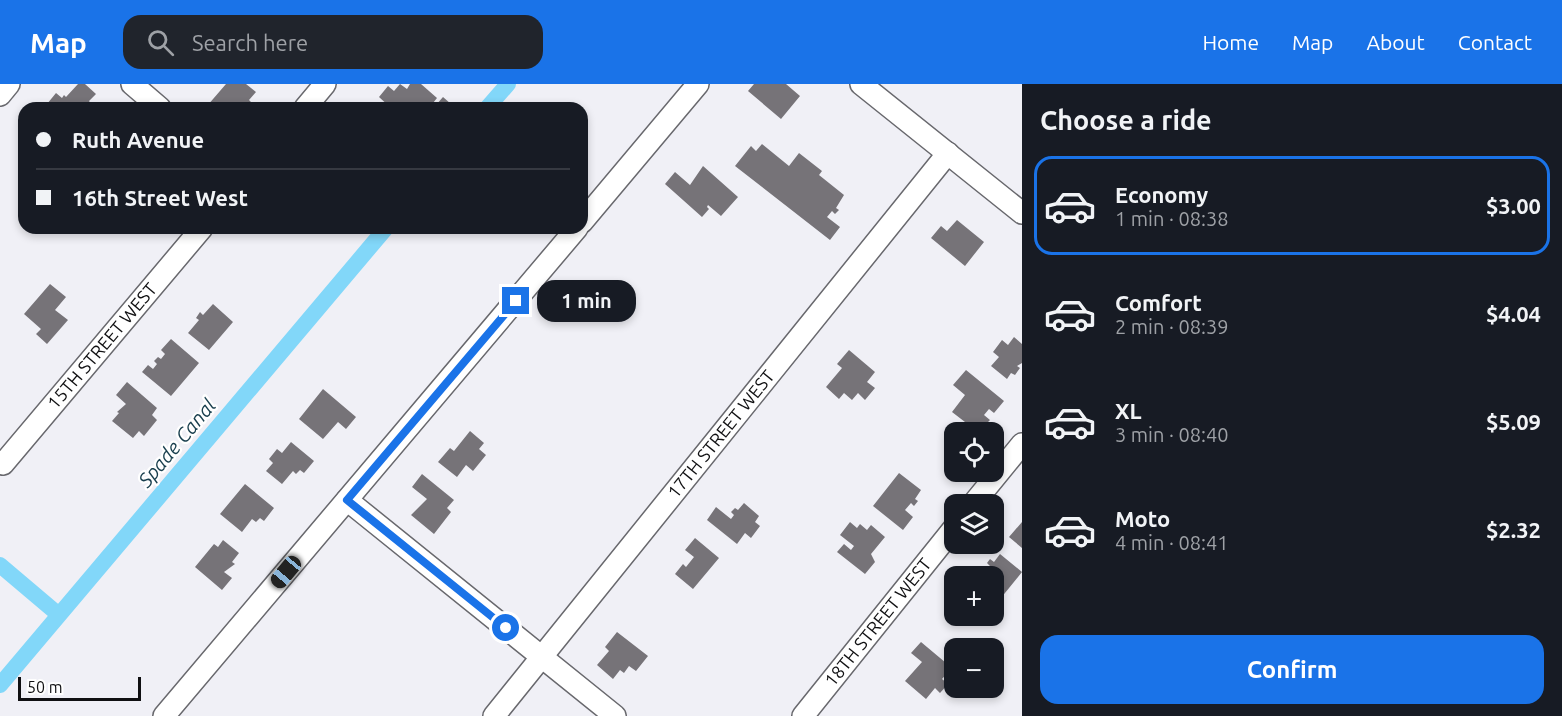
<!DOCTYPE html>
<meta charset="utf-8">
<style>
:root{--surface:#171b24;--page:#20242c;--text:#f1f3f6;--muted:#9ea1a6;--line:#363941;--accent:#1a73e8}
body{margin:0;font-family:Ubuntu,sans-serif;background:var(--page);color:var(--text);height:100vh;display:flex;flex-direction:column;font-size:22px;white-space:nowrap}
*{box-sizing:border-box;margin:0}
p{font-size:20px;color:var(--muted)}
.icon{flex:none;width:33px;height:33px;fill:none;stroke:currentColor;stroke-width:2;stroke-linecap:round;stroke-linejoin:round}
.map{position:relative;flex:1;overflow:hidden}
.drawer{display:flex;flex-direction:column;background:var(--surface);width:540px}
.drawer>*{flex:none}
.top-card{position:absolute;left:18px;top:18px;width:570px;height:132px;border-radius:18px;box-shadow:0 3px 9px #0003;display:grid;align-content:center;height:132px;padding:0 18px;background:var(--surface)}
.fabs{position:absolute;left:944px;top:338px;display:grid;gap:12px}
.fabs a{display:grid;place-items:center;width:60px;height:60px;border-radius:12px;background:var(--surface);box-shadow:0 3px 9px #0003;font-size:30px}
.scale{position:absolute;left:18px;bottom:15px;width:123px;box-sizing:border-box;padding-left:6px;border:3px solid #101012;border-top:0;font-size:16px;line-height:21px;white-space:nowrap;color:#101012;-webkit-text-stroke:4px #fff;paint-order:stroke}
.end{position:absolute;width:27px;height:27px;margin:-14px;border:8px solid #1a73e8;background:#fff;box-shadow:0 0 0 3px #fff}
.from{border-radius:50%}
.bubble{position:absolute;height:42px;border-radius:18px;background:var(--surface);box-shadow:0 3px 9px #0003;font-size:20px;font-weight:600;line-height:42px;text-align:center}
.car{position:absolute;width:18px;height:36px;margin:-18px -9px;border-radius:8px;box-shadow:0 0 4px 2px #0007;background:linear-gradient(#222 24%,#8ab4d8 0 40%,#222 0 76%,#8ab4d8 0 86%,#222 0)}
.top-card b{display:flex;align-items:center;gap:21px;height:57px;font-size:22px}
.top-card b+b{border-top:2px solid var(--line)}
.top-card i{width:15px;height:15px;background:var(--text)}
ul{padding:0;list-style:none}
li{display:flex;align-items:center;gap:18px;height:99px;margin:0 12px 9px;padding:0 6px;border:3px solid transparent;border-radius:18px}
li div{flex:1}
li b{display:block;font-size:22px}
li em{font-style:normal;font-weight:600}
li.on{border-color:var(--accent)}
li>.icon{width:54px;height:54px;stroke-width:1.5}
h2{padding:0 18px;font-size:27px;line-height:72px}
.primary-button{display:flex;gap:12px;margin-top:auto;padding:12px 18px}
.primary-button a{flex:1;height:69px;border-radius:18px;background:var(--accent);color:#fff;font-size:24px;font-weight:600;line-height:69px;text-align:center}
header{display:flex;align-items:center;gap:36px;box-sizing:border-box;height:84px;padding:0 30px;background:var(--accent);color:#fff}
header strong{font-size:28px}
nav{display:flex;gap:33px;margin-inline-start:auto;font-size:21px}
.search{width:420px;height:54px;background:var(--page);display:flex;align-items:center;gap:15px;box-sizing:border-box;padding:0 21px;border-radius:18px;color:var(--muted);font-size:22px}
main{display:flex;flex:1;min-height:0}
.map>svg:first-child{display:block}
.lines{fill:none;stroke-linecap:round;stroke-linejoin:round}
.canal{stroke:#82d7f9;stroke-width:16}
.building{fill:#767378}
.minor-casing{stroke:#68686d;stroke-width:24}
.minor{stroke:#fff;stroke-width:21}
.route{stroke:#1a73e8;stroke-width:8}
.labels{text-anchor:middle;stroke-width:4.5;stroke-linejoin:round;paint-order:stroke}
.street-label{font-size:18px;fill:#101012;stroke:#fff}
.water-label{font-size:20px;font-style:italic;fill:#183e4d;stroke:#fff}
</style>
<header>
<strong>Map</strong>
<div class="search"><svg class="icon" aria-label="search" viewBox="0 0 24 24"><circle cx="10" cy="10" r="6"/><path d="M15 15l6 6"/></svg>Search here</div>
<nav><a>Home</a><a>Map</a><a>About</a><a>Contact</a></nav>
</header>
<main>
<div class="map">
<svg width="1022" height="632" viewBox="0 0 1022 632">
<rect width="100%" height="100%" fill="#f0f0f6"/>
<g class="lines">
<path class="canal" d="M487,24L508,0
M0,481L59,531
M0,601L386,144"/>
</g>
<path class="building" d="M78,0H85L96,10L89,17L94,24H51L47,20L56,9L62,14L64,11L66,13Z
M226,0H246L256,8L249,16L252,19L249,24L245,21L242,24L207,22Z
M400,0L407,5L410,0H421L437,14L433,19L436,21L443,13L451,20L448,24H391L379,13L388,2L394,7Z
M754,0H786L800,12L781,35L748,7Z
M762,60L789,82L799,69L822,87L819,91L844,111L836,124L839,126L835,130L832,127L827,133L840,143L830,156L735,82L751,62L756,67Z
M703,82L738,113L721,132L708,121L707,123L709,125L702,133L665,100L675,88L690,101Z
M957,136L984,158L965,182L931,154L941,142L947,147Z
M50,200L66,213L55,226L68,236L47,260L36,250L41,245L24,230Z
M213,220L233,238L209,266L188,249L199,236L196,234L200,228L203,231Z
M1014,253L1022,260V279L1017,282L1020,284L1015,291L1011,289L1007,295L991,282L999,273L993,268L1002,256L1008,261Z
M171,255L199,279L171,312L142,288L148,281L153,285L157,280L154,277L158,273L161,275L165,270L161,266Z
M849,266L875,288L867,298L875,304L865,316L858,309L852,316L844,309L839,315L826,303L842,284L837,280Z
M966,286L1004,317L994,329L989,325L984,331L990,336L978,348L952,328L965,311L953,301Z
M127,298L157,324L152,331L157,336L144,352L139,347L133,354L112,337L119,329L117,328L126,320L116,311Z
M323,305L356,333L346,345L338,338L323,355L299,335Z
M470,347L484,359L479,365L486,371L473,387L466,381L457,393L438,378L450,364L454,367Z
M291,358L314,377L304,389L300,386L296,390L293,387L282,400L266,387L273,379L269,375L277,365L282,369Z
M899,389L921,406L915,415L918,417L914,422L911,419L905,426L913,433L903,446L873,422Z
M422,390L454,416L447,424L451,428L434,450L411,431L427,415L412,403Z
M245,400L274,424L264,437L260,434L256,438L252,435L242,448L220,430Z
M744,419L759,432L755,438L760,442L751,454L745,449L737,460L707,436L716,423L731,435L734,431L731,428L735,424L738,426Z
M850,438L857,444L860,440L867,446L871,441L885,453L871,470L875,478L865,490L837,468L844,460L851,466L854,462L840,451Z
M1022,438V464L1009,453Z
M695,454L719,474L693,505L675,490L683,480L686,483L694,473L685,466Z
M223,456L239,469L232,478L235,480L224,488L232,494L222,506L195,483L214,460L218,463Z
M1000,470L1022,488L996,520L993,518V492H969L976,483L984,490L990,482L987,479L990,475L994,478Z
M617,548L648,572L636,587L629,582L624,589L620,586L613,595L597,581L609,567L605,563Z
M921,558L952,584L942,595L948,600L940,609L935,604L926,615L905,597L922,578L911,569Z"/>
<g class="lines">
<defs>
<g id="minor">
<path d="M132,0L160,24"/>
<path d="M861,0L1022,129"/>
<path d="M0,11L9,0"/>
<path d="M305,24L325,0"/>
<path d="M582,138L698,0"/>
<path id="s1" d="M3,380L202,144"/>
<path d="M347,416L615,632"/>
<path d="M973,420L1022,360"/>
<path d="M164,632L577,144"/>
<path id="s2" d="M494,632L948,69"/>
<path id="s3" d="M803,632L954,444"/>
</g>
</defs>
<use href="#minor" class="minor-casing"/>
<use href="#minor" class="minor"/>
</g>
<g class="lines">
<path class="route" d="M506,544L347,416L516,217"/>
</g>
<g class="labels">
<g class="street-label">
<text dy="6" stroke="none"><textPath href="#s1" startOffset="154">15TH STREET WEST</textPath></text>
<text dy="6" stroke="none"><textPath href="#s2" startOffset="362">17TH STREET WEST</textPath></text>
<text dy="6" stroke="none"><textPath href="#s3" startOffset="120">18TH STREET WEST</textPath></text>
</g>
<g class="water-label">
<text transform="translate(177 359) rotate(-50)" y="7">Spade Canal</text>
</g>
</g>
</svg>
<div class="fabs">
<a><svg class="icon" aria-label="locate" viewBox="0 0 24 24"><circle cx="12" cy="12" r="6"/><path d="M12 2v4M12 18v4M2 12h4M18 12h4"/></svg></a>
<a><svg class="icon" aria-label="layers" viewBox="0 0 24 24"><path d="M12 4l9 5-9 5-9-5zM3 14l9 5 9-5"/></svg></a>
<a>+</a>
<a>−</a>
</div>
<div class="scale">50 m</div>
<i class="end from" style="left:506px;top:544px"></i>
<i class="end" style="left:516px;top:217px"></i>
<div class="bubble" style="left:537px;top:196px;width:99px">1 min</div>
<i class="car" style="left:286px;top:488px;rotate:220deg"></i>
<div class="top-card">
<b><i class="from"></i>Ruth Avenue</b>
<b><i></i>16th Street West</b>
</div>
</div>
<section class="drawer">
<h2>Choose a ride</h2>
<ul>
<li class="on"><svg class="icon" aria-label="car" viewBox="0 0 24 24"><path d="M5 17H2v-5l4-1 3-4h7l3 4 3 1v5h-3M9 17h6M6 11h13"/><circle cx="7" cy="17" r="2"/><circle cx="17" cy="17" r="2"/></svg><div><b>Economy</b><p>1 min · 08:38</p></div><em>$3.00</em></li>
<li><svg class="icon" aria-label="car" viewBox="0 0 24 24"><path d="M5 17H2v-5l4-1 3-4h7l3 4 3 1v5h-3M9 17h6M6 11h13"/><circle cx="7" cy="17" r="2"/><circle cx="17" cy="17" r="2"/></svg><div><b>Comfort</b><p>2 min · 08:39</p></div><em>$4.04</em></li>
<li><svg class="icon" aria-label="car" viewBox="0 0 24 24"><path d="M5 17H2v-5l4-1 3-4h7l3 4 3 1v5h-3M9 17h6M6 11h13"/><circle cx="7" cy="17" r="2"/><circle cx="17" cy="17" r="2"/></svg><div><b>XL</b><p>3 min · 08:40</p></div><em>$5.09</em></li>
<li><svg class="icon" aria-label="car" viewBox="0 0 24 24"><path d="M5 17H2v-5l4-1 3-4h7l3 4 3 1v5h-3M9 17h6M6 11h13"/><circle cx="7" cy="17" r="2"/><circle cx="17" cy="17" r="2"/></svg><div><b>Moto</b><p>4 min · 08:41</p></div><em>$2.32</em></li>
</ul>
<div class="primary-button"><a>Confirm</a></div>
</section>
</main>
